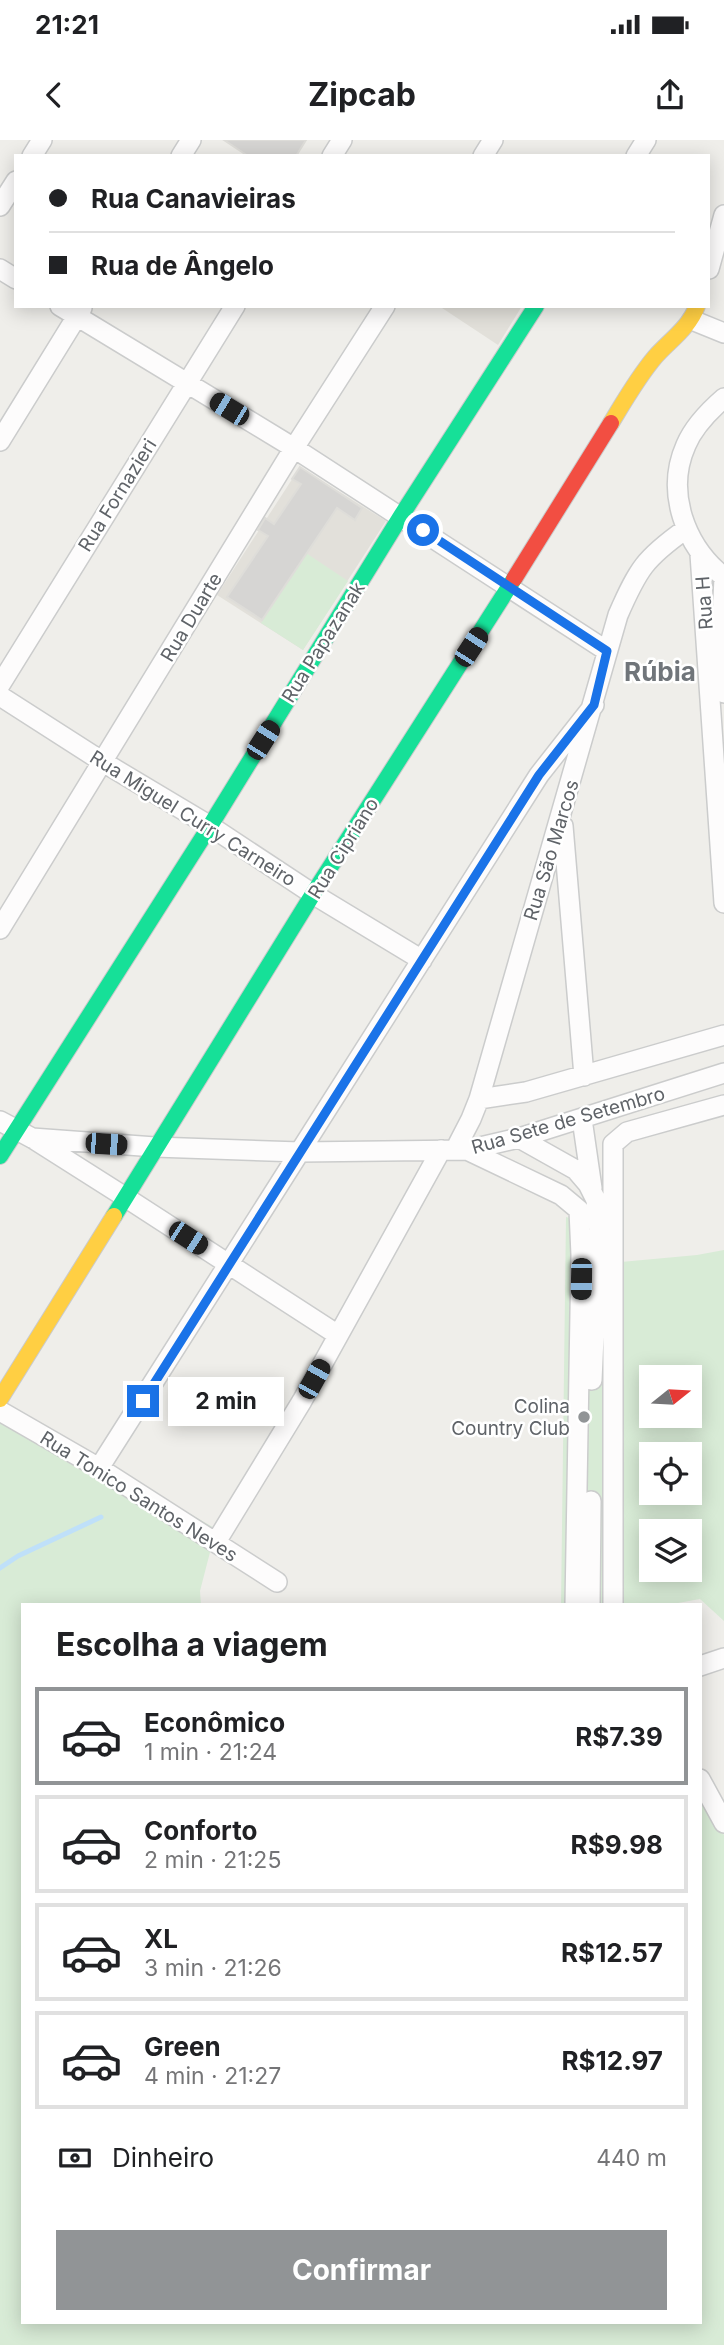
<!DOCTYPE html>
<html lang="pt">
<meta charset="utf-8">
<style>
:root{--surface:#fff;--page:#f2f2f2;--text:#202124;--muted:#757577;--line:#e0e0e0;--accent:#919496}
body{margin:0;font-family:Inter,sans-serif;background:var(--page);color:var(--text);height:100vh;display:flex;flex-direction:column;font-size:26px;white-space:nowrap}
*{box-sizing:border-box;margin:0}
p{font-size:23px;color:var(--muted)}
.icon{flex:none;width:38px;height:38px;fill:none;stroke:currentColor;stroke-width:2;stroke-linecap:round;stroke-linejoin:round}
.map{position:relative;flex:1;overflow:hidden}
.drawer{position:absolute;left:21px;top:1463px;width:681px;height:721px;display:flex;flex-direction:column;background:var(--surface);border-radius:0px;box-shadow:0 4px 18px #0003}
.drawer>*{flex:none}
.banner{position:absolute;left:14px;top:14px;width:696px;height:154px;border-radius:0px;box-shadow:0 4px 18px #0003;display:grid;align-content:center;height:154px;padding:0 35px;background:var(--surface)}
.needle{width:46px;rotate:72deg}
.controls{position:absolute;left:639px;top:1225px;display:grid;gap:14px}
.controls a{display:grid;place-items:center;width:63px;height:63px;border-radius:0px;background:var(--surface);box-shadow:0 4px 18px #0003;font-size:35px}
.end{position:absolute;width:32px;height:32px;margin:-16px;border:9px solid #1a73e8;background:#fff;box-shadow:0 0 0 4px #fff}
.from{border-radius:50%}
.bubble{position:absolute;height:49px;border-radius:0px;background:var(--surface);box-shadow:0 4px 18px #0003;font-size:23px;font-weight:700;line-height:49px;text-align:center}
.car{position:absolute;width:21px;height:42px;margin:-21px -10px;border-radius:9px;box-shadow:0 0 5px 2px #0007;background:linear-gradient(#222 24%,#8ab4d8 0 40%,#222 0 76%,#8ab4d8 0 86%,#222 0)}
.banner b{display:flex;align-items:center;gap:24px;height:66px;font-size:26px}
.banner b+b{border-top:2px solid var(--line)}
.banner i{width:18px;height:18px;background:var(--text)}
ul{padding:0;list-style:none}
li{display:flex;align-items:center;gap:21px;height:98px;margin:0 14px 10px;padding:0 21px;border:4px solid var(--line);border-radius:0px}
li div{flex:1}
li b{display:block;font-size:26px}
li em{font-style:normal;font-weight:700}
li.current{border-color:var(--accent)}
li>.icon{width:63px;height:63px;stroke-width:1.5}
h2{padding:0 35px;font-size:32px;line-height:84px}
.pay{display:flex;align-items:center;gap:18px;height:77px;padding:0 35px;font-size:26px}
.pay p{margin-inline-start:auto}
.button{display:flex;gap:14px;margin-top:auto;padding:14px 35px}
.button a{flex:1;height:80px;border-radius:0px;background:var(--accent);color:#fff;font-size:28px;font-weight:700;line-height:80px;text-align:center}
.status{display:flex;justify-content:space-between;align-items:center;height:49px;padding:0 35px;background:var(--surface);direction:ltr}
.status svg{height:19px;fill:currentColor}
header{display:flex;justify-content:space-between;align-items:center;height:91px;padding:0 35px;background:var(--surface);font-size:32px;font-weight:700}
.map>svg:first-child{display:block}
.education{fill:#e2e0da}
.green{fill:#d8ebd6;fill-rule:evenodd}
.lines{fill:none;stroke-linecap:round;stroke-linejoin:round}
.stream{stroke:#bfe0f9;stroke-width:5}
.building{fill:#d6d5d3;stroke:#deddd9;stroke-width:2}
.street-casing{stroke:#cbcccc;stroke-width:22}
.fast-casing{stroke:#cacacb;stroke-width:18}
.slow-casing{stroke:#cacacb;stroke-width:18}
.jam-casing{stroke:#cacacb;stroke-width:18}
.street{stroke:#fdfcfc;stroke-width:19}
.fast{stroke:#16e098;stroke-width:16}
.slow{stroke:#ffcf43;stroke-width:16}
.jam{stroke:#f24e42;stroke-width:16}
.route{stroke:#1a73e8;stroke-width:9}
.poi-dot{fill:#919496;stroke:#fff;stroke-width:2.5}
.labels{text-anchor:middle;stroke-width:5;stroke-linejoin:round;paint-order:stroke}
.street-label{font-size:19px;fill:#5f6368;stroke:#fff}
.poi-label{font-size:19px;fill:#5f6368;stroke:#fff;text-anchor:end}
.district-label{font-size:26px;font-weight:bold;fill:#70757a;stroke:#fff}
</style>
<div class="status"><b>21:21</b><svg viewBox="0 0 49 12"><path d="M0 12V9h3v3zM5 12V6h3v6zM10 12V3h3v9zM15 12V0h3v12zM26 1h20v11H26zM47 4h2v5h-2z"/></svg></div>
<header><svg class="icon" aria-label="back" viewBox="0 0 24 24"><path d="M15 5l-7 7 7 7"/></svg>Zipcab<svg class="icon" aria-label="share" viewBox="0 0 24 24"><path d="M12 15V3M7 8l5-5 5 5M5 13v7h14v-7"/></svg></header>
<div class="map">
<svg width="724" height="2205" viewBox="0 0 724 2205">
<rect width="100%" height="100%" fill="#efeeea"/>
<path class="education" d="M439,166H522L498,205Z
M300,327L386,381L303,510L217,455Z"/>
<path class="green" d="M306,413L348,441L303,510L261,483Z
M566,1077L606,1089L610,1123L697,1115L724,1110V1481L700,1459L667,1465H561ZM651,1237H690V1276H651ZM651,1314H690V1353H651ZM651,1391H690V1430H651Z
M0,1262L216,1389L200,1451L201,1465H23V2182H700V1653L724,1695V2205H0Z"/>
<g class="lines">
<path class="stream" d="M0,1428L18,1416L101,1377"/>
</g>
<path class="building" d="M224,0H306L296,16H248Z
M300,327L362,368L355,380L337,368L262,480L227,457L268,396L258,390L265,378L274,384L301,344L292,339Z"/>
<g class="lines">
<defs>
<path id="street" d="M32,16L42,0
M181,16L191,0
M332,16L342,0
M483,16L493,0
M636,16L646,0
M0,66L16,41
M0,129L16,139
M709,129L724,75
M60,166L294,308L607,511
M692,180L724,193
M724,258C709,271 694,286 686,305C665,352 685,406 724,437
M0,301L82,168
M700,414L724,763
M724,437L721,504L724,553
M0,545L235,166
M0,556L103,622L210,686L313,754L422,820
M563,686L584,936
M0,789L294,308L385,166
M479,959L526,952L724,895
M582,979L592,1048
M0,981L32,998L125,1057L338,1195
M32,998L155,1007L300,1012L467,1010L519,998L724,933
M519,998L576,1030L588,1044L596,1060L599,1089L592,1240
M455,1010L471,979L479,959L618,475C638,429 645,418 686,389
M467,1010L561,1055L579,1070L581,1115L575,1465
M0,1271L99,1328L277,1442
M99,1328L539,635L594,565
M216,1402L302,1261L441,1010
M590,1465L591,1361
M613,1465V1004L627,992L724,965
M700,1526L724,1518
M700,1639L724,1683"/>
<path id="fast" d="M0,1016L210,686L401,376L536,166
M114,1076L313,754L514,439"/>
<path id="slow" d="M611,283C625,260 638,237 655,217C670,200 689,188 697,166
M0,1259L114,1076"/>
<path id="jam" d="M514,439L611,283"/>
</defs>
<use href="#street" class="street-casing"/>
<use href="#fast" class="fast-casing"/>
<use href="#slow" class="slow-casing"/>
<use href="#jam" class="jam-casing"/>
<use href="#street" class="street"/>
<use href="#fast" class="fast"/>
<use href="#slow" class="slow"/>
<use href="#jam" class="jam"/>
</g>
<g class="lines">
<path class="route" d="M143,1261L539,635L594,565L607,511L423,390"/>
</g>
<circle class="poi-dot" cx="584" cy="1277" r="7"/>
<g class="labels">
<g class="street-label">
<text transform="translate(117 355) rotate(-58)" y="7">Rua Fornazieri</text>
<text transform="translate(704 463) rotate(-94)" y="7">Rua H</text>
<text transform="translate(191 477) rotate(-59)" y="7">Rua Duarte</text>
<text transform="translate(323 502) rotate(-58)" y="7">Rua Papazanak</text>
<text transform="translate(193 678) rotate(32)" y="7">Rua Miguel Curry Carneiro</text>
<text transform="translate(343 708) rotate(-58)" y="7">Rua Cipriano</text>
<text transform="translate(551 710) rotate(-73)" y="7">Rua São Marcos</text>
<text transform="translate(568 980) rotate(-16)" y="7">Rua Sete de Setembro</text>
<text transform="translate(139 1356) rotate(32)" y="7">Rua Tonico Santos Neves</text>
</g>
<g class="poi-label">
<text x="570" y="1273">Colina<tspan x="570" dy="22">Country Club</tspan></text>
</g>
<g class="district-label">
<text x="660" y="541">Rúbia</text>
</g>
</g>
</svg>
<div class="controls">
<a><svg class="needle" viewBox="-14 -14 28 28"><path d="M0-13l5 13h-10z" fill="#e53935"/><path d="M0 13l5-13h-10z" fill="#757577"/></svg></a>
<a><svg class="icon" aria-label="locate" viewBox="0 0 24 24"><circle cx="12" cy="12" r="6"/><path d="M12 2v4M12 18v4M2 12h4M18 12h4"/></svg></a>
<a><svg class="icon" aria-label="layers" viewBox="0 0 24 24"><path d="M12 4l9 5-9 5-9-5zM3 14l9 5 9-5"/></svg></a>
</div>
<i class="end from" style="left:423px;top:390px"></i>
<i class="end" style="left:143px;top:1261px"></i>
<div class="bubble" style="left:168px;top:1237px;width:116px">2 min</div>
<i class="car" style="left:229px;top:269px;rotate:301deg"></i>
<i class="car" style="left:471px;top:507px;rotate:33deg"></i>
<i class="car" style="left:263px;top:600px;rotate:32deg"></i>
<i class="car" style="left:106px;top:1004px;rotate:94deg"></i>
<i class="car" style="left:188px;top:1098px;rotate:123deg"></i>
<i class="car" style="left:581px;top:1139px;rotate:181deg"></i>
<i class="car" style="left:314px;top:1239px;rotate:29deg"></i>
<div class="banner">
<b><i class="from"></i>Rua Canavieiras</b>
<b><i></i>Rua de Ângelo</b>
</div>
<section class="drawer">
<h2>Escolha a viagem</h2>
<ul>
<li class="current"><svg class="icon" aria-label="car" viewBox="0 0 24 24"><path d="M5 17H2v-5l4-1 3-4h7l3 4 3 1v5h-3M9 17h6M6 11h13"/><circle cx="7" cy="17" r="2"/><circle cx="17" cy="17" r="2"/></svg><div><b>Econômico</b><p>1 min · 21:24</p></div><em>R$7.39</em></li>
<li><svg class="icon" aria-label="car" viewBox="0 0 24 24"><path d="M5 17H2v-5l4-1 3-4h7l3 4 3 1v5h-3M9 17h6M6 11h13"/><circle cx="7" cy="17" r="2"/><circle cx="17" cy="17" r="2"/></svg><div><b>Conforto</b><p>2 min · 21:25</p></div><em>R$9.98</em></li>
<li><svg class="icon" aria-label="car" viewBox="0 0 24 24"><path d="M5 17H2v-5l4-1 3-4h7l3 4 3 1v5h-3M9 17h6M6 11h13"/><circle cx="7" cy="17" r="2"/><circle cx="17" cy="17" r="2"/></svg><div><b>XL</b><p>3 min · 21:26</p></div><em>R$12.57</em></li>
<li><svg class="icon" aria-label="car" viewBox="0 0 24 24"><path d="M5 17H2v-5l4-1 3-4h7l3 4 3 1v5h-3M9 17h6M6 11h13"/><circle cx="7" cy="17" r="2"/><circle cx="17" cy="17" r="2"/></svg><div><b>Green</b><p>4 min · 21:27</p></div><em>R$12.97</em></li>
</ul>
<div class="pay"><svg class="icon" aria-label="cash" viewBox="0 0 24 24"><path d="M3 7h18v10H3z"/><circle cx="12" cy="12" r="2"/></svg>Dinheiro<p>440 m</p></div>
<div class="button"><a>Confirmar</a></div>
</section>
</div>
